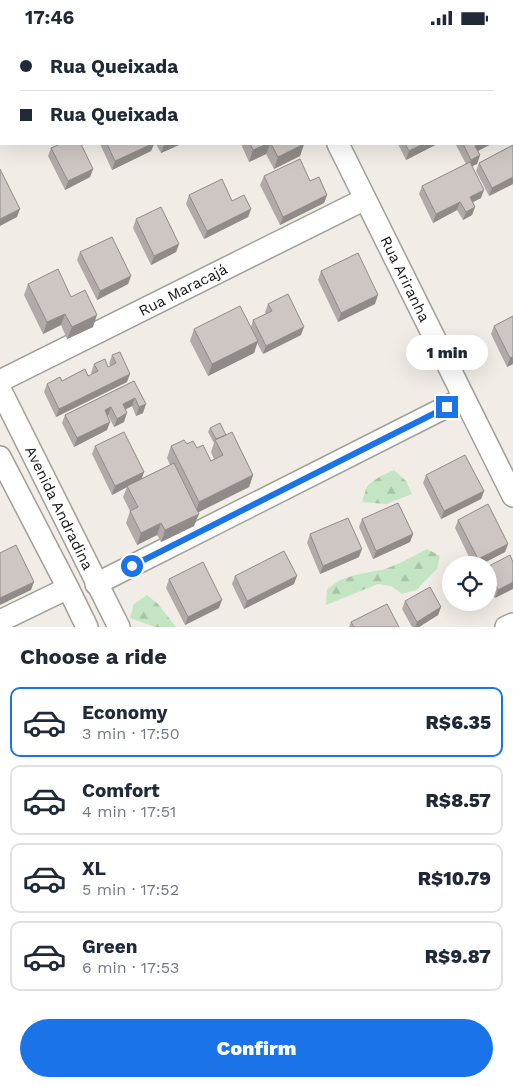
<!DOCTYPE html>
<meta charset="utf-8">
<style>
:root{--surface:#fff;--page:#f6f6f7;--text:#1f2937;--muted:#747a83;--line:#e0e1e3;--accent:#1a73e8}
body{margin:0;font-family:"Work Sans",sans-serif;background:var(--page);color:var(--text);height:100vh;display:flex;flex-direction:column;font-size:19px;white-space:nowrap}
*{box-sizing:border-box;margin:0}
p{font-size:16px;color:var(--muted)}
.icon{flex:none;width:28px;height:28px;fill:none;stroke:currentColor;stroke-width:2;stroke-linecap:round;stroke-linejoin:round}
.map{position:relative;height:592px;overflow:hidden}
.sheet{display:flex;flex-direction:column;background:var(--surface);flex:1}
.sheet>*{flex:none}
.guide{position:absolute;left:0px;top:0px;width:514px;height:110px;box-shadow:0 5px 20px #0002;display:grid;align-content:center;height:110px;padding:0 20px;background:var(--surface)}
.tools{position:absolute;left:442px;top:521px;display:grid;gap:10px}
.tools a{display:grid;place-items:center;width:55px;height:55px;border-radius:50%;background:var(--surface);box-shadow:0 5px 20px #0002;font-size:25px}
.end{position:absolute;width:22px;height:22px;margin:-11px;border:6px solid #1a73e8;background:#fff;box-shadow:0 0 0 2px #fff}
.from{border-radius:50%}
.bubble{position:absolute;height:35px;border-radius:18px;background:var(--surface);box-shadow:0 5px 20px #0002;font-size:16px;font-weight:800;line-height:35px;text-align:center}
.guide b{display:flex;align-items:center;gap:18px;height:48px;font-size:19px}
.guide b+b{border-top:1px solid var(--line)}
.guide i{width:12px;height:12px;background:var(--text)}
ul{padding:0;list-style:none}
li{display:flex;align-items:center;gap:15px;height:70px;margin:0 10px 8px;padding:0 10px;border:2px solid var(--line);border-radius:10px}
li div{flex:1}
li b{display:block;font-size:19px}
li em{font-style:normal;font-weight:800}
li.current{border-color:var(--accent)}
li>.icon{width:45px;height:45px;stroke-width:1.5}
h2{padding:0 20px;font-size:22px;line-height:60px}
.button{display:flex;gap:10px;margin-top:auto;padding:10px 20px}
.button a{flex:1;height:58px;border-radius:30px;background:var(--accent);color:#fff;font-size:20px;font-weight:800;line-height:58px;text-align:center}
.status{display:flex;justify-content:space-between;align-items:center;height:35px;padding:0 25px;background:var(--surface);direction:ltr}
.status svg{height:14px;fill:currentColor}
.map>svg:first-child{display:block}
.forest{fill:url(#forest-firs)}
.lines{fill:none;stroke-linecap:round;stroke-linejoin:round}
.minor-casing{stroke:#a29e98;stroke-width:24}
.minor{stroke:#fff;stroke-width:21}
.wall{fill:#b1aaa8}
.shaded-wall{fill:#908b88}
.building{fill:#cec6c3;stroke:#908b88}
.route{stroke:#1a73e8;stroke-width:6}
.labels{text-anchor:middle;stroke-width:4;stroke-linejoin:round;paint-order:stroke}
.street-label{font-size:15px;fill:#161513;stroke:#fff}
</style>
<div class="status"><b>17:46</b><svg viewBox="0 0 49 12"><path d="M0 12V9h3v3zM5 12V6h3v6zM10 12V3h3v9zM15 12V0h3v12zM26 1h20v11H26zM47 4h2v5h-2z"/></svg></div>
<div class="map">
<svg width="513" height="592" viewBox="0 0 513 592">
<defs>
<pattern id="forest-firs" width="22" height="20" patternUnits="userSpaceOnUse" patternTransform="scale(1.25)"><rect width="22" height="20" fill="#c4e5c4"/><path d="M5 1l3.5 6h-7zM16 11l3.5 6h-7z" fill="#a8c4a8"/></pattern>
</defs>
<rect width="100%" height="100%" fill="#f1ece6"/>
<path class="forest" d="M394,435L406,446L412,459L386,469L362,467L367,451L379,442Z
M427,514L440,521L437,534L416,555L402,559L391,551L378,549L326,570L327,554L340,545L355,540L385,534L400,528Z
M147,560L158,569L176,592H155L130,583L134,569Z"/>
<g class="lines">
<defs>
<path id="minor" d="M284,0V1
M496,0V1
M186,1L189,0
M512,33L513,34
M0,96H1
M338,109L513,461
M0,346L365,164
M0,354L119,592
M0,422L68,553L87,592
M96,549L464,363
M0,586L68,553
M506,592L513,589"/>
</defs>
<use href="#minor" class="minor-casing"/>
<use href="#minor" class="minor"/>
</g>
<path class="wall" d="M41,0H78L79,1H42Z
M403,0H447V1H404Z
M1,4V55L0,52V5Z
M100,109H154L151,116L112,135Z
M156,109H181L161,118Z
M241,109H304L300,121L274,134L266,119L249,127Z
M398,109H437L406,125Z
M457,109H491L478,116L480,120L477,129L472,131L481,163L473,167L475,172L472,180L463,185L457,175L433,188L419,159L422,151L466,129L456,110Z
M513,110V149L489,161L476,136L479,128Z
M51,113L93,134L90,142L65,155L48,121Z
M264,141L310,146L327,160L324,168L280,190L260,150Z
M189,160L232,166L251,174L248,182L204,204L186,169Z
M136,184L179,209L176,217L151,230L133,193Z
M80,217L131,241L128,249L97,265L77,225Z
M321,236L375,269L338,287L318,245Z
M28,249L71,262L93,292L67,304L61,290L43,299L24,260Z
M268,269L301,300L263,319L257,308L254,318L208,341L190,306L194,294L251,292L253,285L266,279L265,277Z
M513,281V329L507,332L491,299L494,291Z
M112,320L127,347L56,382L44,357L47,349L88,341L92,339L91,338L94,329L108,332L111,331L109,329Z
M134,346L143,378L136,381L132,371L125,375L124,387L114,392L108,380L107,395L74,412L62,388L65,380Z
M210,393L226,400L253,440L249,452L198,477L194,491L161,507L157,500L137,510L126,488L130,476L123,462L127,452L112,460L92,419L95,411L144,437L141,444L170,430L167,423L171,411L187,409L197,413L211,426L214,424L211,417L214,408L208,397Z
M426,440L484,456L481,464L441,484L423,448Z
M362,484L413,499L410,507L373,524L359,492Z
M458,485L508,509L505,517L480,530H473L455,493Z
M310,499L359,522L320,539L307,508Z
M513,527L495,563L489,551V531Z
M235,541L294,549L244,574L232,549Z
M169,544L219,573L185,590L166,553Z
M405,566L441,572L438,580L419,592H412L402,574Z
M351,587L399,592H349Z"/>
<path class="shaded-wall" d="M152,109H154L151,116L112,135L115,126Z
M167,109H181L161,118L164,110Z
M267,109H270L266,119L249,127L253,115Z
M304,109L300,121L274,134L278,122Z
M423,109H437L406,125L409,116Z
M479,109H491L472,119L475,111Z
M480,120L477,129L468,133L471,125Z
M93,134L90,142L65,155L68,146Z
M513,142V149L489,161L492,153Z
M484,155L481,163L467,170L470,162Z
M327,160L324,168L280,190L283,182Z
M460,167L457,175L433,188L436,179Z
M475,172L472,180L463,185L466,177Z
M20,174L17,182L0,191V184Z
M251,174L248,182L204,204L207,196Z
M179,209L176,217L151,230L154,221Z
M131,241L128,249L97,265L100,256Z
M378,260L375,269L338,287L341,278Z
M65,279L61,290L43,299L47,287Z
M97,280L93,292L67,304L72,292Z
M304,292L301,300L263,319L266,311Z
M258,306L254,318L208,341L212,329Z
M513,322V329L507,332L510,323Z
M130,339L127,347L56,382L59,374Z
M135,363L132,371L120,377L123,369Z
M146,369L143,378L136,381L139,372Z
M111,372L108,380L102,383L105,375Z
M127,378L124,387L114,392L117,384Z
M110,387L107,395L74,412L77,403Z
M144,437L141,446L127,451V452L112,460L115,451Z
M253,440L249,452L195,479L199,467Z
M484,456L481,464L441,484L444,476Z
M199,479L194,491L161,507L165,495Z
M161,488L157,500L137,510L141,498Z
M413,499L410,507L373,524L376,516Z
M508,509L505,517L480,530H476L478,524Z
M362,514L359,522L320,539L323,531Z
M297,541L294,549L244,574L247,566Z
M34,547L31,555L0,570V563Z
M513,547V554L495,563L498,555Z
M222,565L219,573L185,590L188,582Z
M441,572L438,580L419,592H415L417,587Z"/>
<path class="building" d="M48,0H78L79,1H49Z
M364,0H396L397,1H362Z
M410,0H447V1H411Z
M1,4V41L0,38V5Z
M60,109H81L93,134L68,146L51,113Z
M107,109H152L115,126Z
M250,109H267L253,115Z
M271,109H304L278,122Z
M405,109H423L409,116Z
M463,109H479L475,111L480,120L471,125Z
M513,110V142L492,153L479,128Z
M300,124L310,146L319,142L327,160L283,182L264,141Z
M470,127L484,155L470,162L475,172L466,177L460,167L436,179L422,151Z
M0,134L20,174L0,184Z
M222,144L232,166L244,160L251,174L207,196L189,160Z
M161,172L179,209L154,221L136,184Z
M112,202L131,241L100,256L80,217Z
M358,218L378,260L341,278L321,236Z
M58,234L71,262L85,255L97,280L72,292L65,279L47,287L28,249Z
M288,259L304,292L266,311L253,285L272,276L268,269Z
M240,271L258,306L212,329L194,294Z
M513,281V322L510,323L494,291Z
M120,317L130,339L59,374L47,349L60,342L62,346L85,334L88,341L98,336L94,329L105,324L108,332L116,328L112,320Z
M134,346L146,369L139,372L135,363L123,369L127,378L117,384L111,372L105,375L110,387L77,403L65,380Z
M220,388L226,400L216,404L210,393Z
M124,397L144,437L115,451L95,411Z
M232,397L253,440L199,467L171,411L184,405L187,409L193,406L197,413L203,410L211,426L223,420L215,405Z
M465,420L484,456L444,476L426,440Z
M174,428L199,479L165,495L161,488L141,498L130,476L138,472L127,451Z
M398,468L413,499L376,516L362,484Z
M488,469L508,509L478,524L458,485Z
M348,483L362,514L323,531L310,499Z
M16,510L34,547L0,563V518Z
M284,516L297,541L247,566L235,541Z
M510,520L513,527V547L498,555L489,537V531Z
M203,527L222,565L188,582L169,544Z
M430,552L441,572L417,587L405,566Z
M387,569L399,592H354L351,587Z"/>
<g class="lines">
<path class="route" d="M132,531L447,372"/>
</g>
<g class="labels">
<g class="street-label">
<text transform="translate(405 244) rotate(64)" y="5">Rua Ariranha</text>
<text transform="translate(183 255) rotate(-27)" y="5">Rua Maracajá</text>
<text transform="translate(59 473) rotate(64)" y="5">Avenida Andradina</text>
</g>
</g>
</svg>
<div class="tools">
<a><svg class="icon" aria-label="locate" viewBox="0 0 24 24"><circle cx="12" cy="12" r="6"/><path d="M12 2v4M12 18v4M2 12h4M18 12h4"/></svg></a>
</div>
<i class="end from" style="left:132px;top:531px"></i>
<i class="end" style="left:447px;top:372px"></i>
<div class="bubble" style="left:406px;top:300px;width:82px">1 min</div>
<div class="guide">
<b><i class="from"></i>Rua Queixada</b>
<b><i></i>Rua Queixada</b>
</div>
</div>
<section class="sheet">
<h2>Choose a ride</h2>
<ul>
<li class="current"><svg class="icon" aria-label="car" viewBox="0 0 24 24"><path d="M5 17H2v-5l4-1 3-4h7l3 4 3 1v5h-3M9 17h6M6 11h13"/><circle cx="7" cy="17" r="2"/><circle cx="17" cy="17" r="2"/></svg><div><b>Economy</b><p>3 min · 17:50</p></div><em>R$6.35</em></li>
<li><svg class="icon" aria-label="car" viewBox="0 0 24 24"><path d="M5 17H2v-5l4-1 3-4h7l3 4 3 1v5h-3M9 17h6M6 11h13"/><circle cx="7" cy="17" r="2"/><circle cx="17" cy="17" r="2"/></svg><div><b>Comfort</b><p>4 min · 17:51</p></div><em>R$8.57</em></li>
<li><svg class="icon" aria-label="car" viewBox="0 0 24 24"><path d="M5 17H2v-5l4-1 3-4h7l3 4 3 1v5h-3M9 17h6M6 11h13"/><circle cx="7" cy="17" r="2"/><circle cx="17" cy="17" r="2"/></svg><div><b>XL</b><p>5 min · 17:52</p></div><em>R$10.79</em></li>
<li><svg class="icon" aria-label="car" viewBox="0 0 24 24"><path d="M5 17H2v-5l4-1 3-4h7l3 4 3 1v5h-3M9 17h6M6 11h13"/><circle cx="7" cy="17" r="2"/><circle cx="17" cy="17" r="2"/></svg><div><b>Green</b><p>6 min · 17:53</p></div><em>R$9.87</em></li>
</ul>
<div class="button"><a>Confirm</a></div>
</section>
